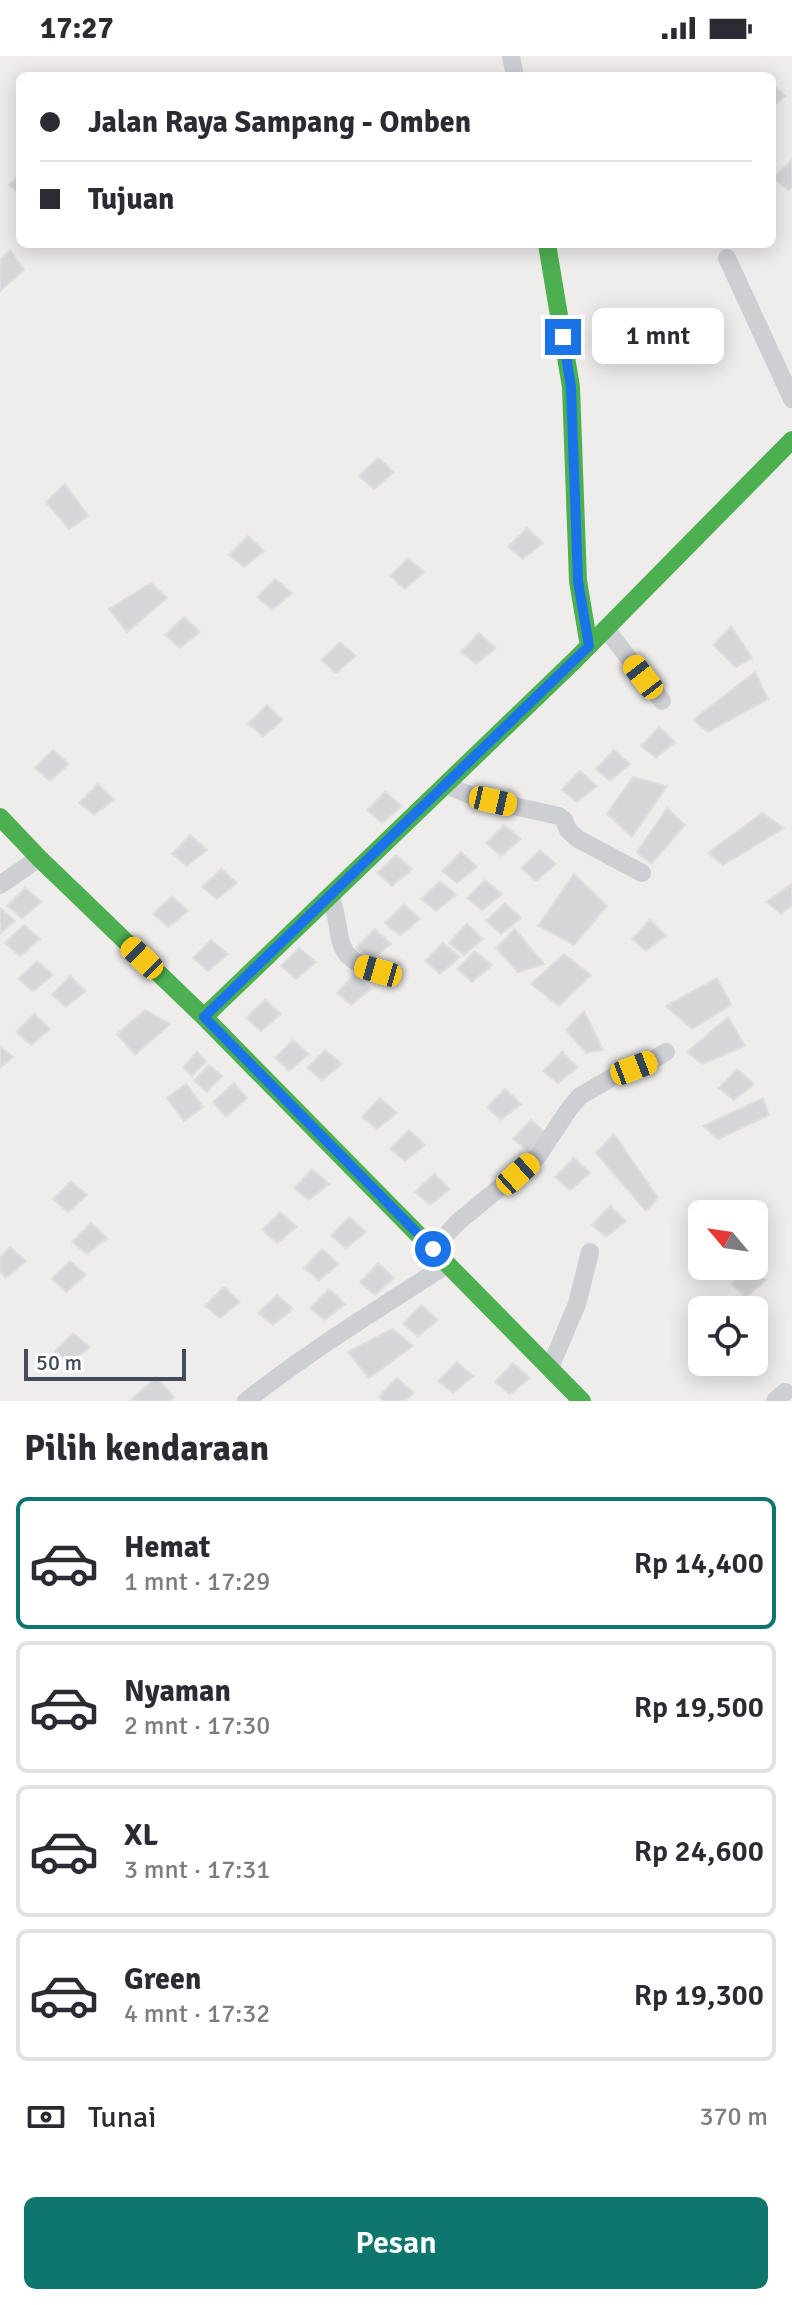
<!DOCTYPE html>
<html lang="id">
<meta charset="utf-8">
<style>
:root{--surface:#fff;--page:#f7f7f7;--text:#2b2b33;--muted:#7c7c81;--line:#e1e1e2;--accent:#0f766e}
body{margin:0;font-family:Signika,sans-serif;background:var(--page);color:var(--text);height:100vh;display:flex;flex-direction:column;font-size:30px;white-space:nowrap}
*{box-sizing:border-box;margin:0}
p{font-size:26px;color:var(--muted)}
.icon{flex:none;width:44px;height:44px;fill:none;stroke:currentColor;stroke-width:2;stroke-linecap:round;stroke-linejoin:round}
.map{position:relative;height:1345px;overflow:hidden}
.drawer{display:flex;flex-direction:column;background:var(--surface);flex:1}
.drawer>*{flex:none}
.guide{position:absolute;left:16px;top:16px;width:760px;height:176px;border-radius:12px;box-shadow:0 4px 20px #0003;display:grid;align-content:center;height:176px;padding:0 24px;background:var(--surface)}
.needle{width:52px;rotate:299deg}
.controls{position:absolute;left:688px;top:1144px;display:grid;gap:16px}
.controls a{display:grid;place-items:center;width:80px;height:80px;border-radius:12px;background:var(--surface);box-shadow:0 4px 20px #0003;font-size:40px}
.scale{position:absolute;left:24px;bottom:20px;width:162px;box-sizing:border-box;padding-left:8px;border:4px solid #434c5a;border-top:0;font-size:22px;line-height:28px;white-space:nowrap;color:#434c5a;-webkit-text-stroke:6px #fff;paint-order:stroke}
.end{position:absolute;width:36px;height:36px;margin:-18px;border:10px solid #1a73e8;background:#fff;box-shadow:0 0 0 4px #fff}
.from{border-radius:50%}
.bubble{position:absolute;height:56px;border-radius:12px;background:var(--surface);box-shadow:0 4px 20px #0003;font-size:26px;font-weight:600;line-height:56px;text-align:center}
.car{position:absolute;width:24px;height:48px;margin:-24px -12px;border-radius:10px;box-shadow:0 0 6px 2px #0007;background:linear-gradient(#f5c518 24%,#345 0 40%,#f5c518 0 76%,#345 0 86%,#f5c518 0)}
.guide b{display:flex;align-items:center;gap:28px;height:76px;font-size:30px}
.guide b+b{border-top:2px solid var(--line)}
.guide i{width:20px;height:20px;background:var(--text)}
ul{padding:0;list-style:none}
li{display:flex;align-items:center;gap:24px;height:132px;margin:0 16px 12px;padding:0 8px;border:4px solid var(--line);border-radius:12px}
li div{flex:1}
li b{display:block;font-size:30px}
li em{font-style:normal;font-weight:600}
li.on{border-color:var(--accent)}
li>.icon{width:72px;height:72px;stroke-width:1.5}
h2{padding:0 24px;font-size:36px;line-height:96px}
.pay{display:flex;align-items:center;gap:20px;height:88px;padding:0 24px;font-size:30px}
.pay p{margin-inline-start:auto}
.button{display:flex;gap:16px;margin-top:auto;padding:16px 24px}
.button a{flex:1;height:92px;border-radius:12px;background:var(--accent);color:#fff;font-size:32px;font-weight:600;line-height:92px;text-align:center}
.status{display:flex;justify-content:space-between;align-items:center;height:56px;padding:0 40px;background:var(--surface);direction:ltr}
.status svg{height:22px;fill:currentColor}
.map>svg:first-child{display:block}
.building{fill:#d6d6d8;stroke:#dfdedf;stroke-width:2}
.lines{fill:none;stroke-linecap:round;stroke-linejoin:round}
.street{stroke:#cecfd3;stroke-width:18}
.fast{stroke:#4caf50;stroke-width:18}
.route{stroke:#1a73e8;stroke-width:10}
</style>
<div class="status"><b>17:27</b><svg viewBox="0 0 49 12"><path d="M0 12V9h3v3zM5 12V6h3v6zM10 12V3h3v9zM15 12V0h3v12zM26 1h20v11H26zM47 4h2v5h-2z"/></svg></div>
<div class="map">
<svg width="792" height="1345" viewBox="0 0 792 1345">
<rect width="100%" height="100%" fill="#eeedec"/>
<path class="building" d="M772,28L785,40L772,51Z
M792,104V131L788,134L773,122Z
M20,118V138L9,129Z
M10,194L24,214L0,235V204Z
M378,402L394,416L374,433L359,420Z
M65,428L88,460L69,473L46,446Z
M527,472L543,487L523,503L508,491Z
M248,480L264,495L244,511L229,499Z
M408,502L424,516L405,533L390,520Z
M275,523L292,537L272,554L257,541Z
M151,527L167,542L127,576L109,553Z
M184,561L200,576L180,592L165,579Z
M731,570L752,602L736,611L713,589Z
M479,577L496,592L476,608L461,596Z
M340,586L356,600L336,617L321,604Z
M755,616L768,643L708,676L693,664Z
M267,649L283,664L263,680L248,668Z
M659,671L675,686L656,702L641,690Z
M53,694L69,708L50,725L35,712Z
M614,694L630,708L610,725L596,713Z
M580,715L597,730L577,746L562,734Z
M633,721L667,730L632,781L607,758Z
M98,728L114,743L94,759L79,747Z
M385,736L402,750L382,767L367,754Z
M667,752L685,769L651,808L637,796Z
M762,757L784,772L723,809L708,797Z
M504,769L521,783L501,800L486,787Z
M190,779L207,794L187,810L172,798Z
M540,794L556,808L536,825L521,812Z
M461,796L477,811L457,827L442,815Z
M396,799L412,813L392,830L377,817Z
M221,813L237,827L217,843L202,831Z
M574,818L607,850L574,889L538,870Z
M485,824L502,838L482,854L467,842Z
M440,825L456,839L436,855L421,843Z
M792,828V849L781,858L766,846Z
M25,832L42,846L22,862L7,850Z
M172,840L188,855L168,871L153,858Z
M505,847L521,862L501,878L486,865Z
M404,848L420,863L400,879L385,867Z
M0,852L15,865L0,878Z
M650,864L666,879L646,895L632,883Z
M467,868L483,883L464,899L449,887Z
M24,869L40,883L20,900L5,887Z
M375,873L391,888L371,904L356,892Z
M515,873L544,908L518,916L496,892Z
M211,884L228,898L208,915L193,902Z
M443,887L460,901L440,918L425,905Z
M299,892L316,906L296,923L281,910Z
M475,895L492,909L472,926L457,913Z
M564,898L591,919L559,950L531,928Z
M37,905L53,919L33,935L18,923Z
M355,918L371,933L351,949L337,937Z
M70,920L86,935L66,951L52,939Z
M717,922L731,949L692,973L666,950Z
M265,944L281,958L261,975L246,962Z
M145,954L170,968L135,999L117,978Z
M584,955L603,994L586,997L566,974Z
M34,958L50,973L31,989L16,976Z
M728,961L745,990L702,1008L687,996Z
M293,984L309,998L289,1015L275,1002Z
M0,990L13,1001L0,1012Z
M325,994L342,1008L322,1024L307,1012Z
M197,996L206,1005L192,1020L183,1011Z
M562,996L578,1011L558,1027L543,1015Z
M209,1009L222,1020L207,1036L194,1025Z
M737,1013L754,1028L734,1044L719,1032Z
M234,1027L247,1042L226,1061L213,1046Z
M186,1028L203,1051L184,1065L167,1042Z
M505,1033L521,1048L501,1064L487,1051Z
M380,1042L397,1057L377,1073L362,1061Z
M763,1042L769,1059L718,1083L703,1070Z
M531,1064L548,1079L528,1095L513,1083Z
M409,1074L425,1089L405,1105L390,1093Z
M614,1078L658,1142L646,1155L596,1097Z
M574,1102L590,1117L570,1134L555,1121Z
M312,1113L329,1128L309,1144L294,1132Z
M434,1118L450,1133L430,1149L415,1136Z
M71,1125L87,1139L68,1156L53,1143Z
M610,1150L626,1165L606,1181L592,1169Z
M280,1156L297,1171L277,1187L262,1174Z
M349,1161L366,1176L346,1192L331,1180Z
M91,1167L107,1182L87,1198L72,1186Z
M10,1191L26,1205L6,1222L0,1216V1201Z
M322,1193L339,1208L319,1224L304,1212Z
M70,1205L86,1219L66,1236L52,1223Z
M378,1207L394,1222L375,1239L360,1226Z
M749,1210L766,1224L746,1241L731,1228Z
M224,1231L240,1246L220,1262L205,1250Z
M329,1233L345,1248L325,1264L310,1252Z
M277,1239L293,1253L273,1269L258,1257Z
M421,1249L438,1264L418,1280L403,1268Z
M392,1273L413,1290L369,1322L348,1296Z
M73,1277L90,1291L70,1308L55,1295Z
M457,1306L473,1320L453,1337L438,1325Z
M513,1307L530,1322L510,1338L495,1326Z
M156,1321L174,1341L170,1345H130Z
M397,1322L414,1337L404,1345H384L379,1341Z"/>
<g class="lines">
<path class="street" d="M511,0L515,20
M727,202L792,343
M606,573L662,645
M446,729L477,742L559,760L564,764L568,774L578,783L642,817
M0,829L39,802
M330,840C346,879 327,900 378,915
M433,1193L458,1166L537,1101L569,1053L580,1040L618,1018L649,1006L666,996
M550,1312L577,1248L590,1196
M246,1345C310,1295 379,1252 448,1208
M775,1345L785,1336"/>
<path class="fast" d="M547,188L571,331L578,525L589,590
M0,761L39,802L204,961L582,1345
M204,961L575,604L792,384"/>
</g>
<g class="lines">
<path class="route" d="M433,1193L204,961L589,590L578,525L571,331L563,281"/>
</g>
</svg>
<div class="controls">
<a><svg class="needle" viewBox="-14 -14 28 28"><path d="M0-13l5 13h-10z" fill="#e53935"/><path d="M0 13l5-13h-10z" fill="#7c7c81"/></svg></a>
<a><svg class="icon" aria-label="locate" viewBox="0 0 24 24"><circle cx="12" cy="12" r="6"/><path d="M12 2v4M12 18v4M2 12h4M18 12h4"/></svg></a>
</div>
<div class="scale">50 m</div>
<i class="end from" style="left:433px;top:1193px"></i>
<i class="end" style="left:563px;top:281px"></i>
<div class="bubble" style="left:592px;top:252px;width:132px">1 mnt</div>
<i class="car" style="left:643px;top:621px;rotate:322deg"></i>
<i class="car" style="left:493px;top:745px;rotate:103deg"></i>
<i class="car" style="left:142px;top:902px;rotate:314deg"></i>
<i class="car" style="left:378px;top:915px;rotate:286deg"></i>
<i class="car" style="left:634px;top:1012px;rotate:69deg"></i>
<i class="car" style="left:518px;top:1118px;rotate:48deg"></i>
<div class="guide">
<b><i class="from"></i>Jalan Raya Sampang - Omben</b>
<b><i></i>Tujuan</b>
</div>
</div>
<section class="drawer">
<h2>Pilih kendaraan</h2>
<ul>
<li class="on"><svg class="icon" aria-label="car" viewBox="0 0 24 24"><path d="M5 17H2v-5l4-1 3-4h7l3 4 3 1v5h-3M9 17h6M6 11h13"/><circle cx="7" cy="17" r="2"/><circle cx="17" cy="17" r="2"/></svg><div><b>Hemat</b><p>1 mnt · 17:29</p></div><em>Rp 14,400</em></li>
<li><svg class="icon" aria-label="car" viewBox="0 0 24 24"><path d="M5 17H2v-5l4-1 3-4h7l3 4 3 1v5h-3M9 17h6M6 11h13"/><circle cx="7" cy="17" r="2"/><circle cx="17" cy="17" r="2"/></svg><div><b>Nyaman</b><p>2 mnt · 17:30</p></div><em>Rp 19,500</em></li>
<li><svg class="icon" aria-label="car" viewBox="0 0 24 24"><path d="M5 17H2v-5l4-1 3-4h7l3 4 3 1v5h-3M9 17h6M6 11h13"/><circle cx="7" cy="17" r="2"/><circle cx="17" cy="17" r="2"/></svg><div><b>XL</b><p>3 mnt · 17:31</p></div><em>Rp 24,600</em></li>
<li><svg class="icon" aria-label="car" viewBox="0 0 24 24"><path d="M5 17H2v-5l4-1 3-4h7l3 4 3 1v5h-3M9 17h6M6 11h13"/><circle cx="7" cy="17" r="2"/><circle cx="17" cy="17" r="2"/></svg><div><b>Green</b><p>4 mnt · 17:32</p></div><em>Rp 19,300</em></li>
</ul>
<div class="pay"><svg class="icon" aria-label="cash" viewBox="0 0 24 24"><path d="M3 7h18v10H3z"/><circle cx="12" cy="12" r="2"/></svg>Tunai<p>370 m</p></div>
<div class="button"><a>Pesan</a></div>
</section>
